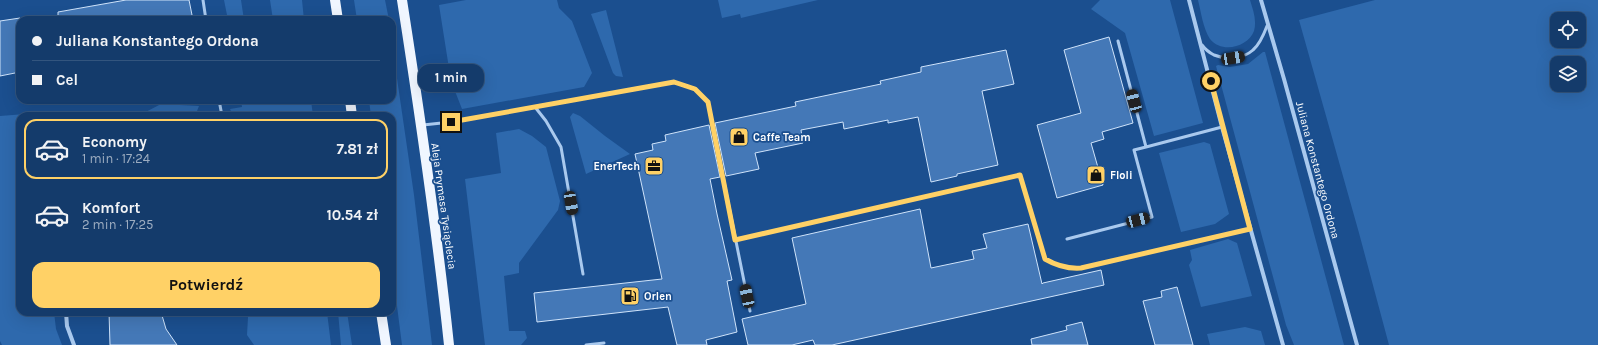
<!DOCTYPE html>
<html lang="pl">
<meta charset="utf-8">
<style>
:root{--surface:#143b6b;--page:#214673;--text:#f1f3f6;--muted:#9dadc1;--line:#33557e;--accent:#ffd166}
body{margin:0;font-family:Karla,sans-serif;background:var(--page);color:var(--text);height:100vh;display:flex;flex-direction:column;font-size:15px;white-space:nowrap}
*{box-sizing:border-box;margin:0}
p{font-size:13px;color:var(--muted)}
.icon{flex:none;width:22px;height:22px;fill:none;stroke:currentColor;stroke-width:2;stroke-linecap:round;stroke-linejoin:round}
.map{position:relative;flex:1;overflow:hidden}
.details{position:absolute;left:16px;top:112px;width:380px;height:204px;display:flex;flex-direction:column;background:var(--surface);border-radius:12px;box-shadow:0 4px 16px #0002,0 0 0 1px var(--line)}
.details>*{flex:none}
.banner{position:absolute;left:16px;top:16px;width:380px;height:88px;border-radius:12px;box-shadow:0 4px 16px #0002,0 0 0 1px var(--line);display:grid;align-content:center;height:88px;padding:0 16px;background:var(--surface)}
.tools{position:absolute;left:1550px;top:12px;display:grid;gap:8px}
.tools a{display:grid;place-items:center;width:36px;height:36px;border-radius:8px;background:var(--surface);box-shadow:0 4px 16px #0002,0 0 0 1px var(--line);font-size:20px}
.end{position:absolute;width:18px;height:18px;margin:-9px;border:5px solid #ffd166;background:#111;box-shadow:0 0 0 2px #111}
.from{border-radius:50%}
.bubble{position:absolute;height:28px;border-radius:12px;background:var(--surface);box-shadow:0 4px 16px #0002,0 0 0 1px var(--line);font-size:13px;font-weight:700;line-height:28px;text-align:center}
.car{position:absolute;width:12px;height:24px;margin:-12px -6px;border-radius:5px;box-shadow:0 0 3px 1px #0007;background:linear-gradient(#222 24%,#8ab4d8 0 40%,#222 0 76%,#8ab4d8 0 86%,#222 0)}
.banner b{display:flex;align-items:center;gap:14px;height:38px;font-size:15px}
.banner b+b{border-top:1px solid var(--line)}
.banner i{width:10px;height:10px;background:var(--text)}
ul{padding:7px 0 0;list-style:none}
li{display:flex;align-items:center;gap:12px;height:60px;margin:0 8px 6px;padding:0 8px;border:2px solid transparent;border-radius:12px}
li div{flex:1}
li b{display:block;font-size:15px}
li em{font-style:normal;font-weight:700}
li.current{border-color:var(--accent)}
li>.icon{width:36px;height:36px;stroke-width:1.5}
.primary-button{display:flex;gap:8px;margin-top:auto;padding:8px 16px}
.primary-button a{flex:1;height:46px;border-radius:12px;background:var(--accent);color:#111;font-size:16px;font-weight:700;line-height:46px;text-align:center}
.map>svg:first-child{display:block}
.green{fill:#2e69ad;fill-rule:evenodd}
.building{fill:#4478b7;stroke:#cfe3fa}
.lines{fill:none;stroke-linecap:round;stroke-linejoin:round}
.service{stroke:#a9c9ee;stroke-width:3}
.minor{stroke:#a9c9ee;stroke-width:4}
.primary{stroke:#f0f6ff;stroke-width:10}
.route{stroke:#ffd166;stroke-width:5}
.labels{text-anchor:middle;stroke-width:3.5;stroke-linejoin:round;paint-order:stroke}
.poi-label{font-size:11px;font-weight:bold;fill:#fff;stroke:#1b4f8f;text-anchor:start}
.street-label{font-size:11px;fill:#fff;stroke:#1b4f8f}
</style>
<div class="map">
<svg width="1598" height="345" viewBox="0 0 1598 345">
<rect width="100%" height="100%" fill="#1b4f8f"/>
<path class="green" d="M224,0H241L244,20H228Z
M270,0H302L304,20H273Z
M354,0H385L389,20H357Z
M466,0H557L559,8L572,21L592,73L584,87L462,109L451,81L439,5Z
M718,0H818L741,18L740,14L722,18Z
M1100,0H1170L1203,123L1154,136L1125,33L1091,9Z
M1198,0H1250C1253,10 1257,20 1254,31C1248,47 1222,54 1210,39C1203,28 1201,12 1198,0Z
M1375,0H1598V345H1389L1359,233L1299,20ZM1557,19H1579V41H1557ZM1557,63H1579V85H1557Z
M606,10L623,77L616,76L613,73L591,14Z
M392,44L414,195L432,345H402L392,267V116H371L369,100H392Z
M1263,52H1265L1344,345H1294L1286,325L1216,66L1218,65L1230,67L1248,64Z
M241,100H256L257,104L282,100H311L313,116H233L230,109L242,107Z
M161,104L199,106L195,116H138Z
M50,112V116H20V312H54L56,329L62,345H2L0,341V116Z
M573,113L580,116L605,136L630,154L586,174L570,117Z
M519,129L532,136L546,147L560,201L558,210L519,263V273L504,276L509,331H525L527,338L521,345H485L465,179L501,173L496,133Z
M1204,142L1210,144L1229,214L1215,224L1181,232L1159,153Z
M1228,239L1237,243L1252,296L1201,307L1189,265L1192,260L1190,250Z
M260,312H327L331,345H254L247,335L248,317Z
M338,312H347L352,345H341Z
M1245,327L1261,331L1265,345H1210L1207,334Z"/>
<path class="building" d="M126,0H189L193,20H58V12Z
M20,18V72L0,76V21Z
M1109,37L1133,123L1102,132L1104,139L1091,143L1103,185L1057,198L1037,125L1081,113L1064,50Z
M1006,50L1014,84L982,91L998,165L957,174V176L931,182L918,117L888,123V120L844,129L843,122L801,130L803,143L755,153L759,169L726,176L715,123L796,106L795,102L881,84L880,81L921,72V67Z
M709,125L720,177L710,179L717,214L732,280L727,281L737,332L706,340L707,345H677L668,307L537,322L534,293L662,279L635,154L653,150L652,144L666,141L665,135Z
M920,209L931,268L974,259L972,251L987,248L983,234L1028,224L1042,284L1043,283L1101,270L1104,285L832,345H815L813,340L792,345H748L742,319L806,304L792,238Z
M1177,287L1193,345H1155L1143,301L1162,297L1161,291Z
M109,312H161L166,329L177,345H110Z
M1082,322L1088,345H1032L1031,339L1067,330L1066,326Z"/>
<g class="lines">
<path class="service" d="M203,0L206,20
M1118,41L1146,147L1222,127
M1202,45C1205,49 1210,53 1214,55C1226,60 1243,59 1253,50C1260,44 1264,34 1267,26
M219,100L222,116
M535,107L546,121L561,147L583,274
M423,125L451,122L674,82L695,89L708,102L750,311
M1067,239L1152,217L1134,150L1146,147
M735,240L1020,175L1045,259C1057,266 1067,269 1081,268L1250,229
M586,345L604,343"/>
<path class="minor" d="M1189,0L1222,127L1283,345
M1261,0L1284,79L1357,345
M66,312L67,326L74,345"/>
<path class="primary" d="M335,0L338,20
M402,0C420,115 437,230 449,345
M350,100L352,116
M381,312L386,345"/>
</g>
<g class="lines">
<path class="route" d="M451,122L674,82L695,89L708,102L735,240L1020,175L1045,259C1057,266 1067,269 1081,268L1250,229L1211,81"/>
</g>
<defs>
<symbol id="shop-square" viewBox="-11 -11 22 22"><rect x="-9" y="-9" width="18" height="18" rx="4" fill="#ffd166" stroke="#1b4f8f"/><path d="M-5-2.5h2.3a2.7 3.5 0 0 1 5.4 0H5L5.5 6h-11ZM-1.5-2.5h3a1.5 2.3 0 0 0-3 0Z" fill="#111"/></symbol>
<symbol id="office-square" viewBox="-11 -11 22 22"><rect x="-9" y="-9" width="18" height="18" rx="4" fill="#ffd166" stroke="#1b4f8f"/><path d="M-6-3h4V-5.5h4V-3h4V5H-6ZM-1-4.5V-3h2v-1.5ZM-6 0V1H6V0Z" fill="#111"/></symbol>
<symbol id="fuel-square" viewBox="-11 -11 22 22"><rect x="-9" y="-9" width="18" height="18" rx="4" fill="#ffd166" stroke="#1b4f8f"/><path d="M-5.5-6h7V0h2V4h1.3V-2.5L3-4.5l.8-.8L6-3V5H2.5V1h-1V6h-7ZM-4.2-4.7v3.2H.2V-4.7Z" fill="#111"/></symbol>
</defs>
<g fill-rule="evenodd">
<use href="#shop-square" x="728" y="126" width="22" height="22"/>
<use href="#office-square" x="643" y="155" width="22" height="22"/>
<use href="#shop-square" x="1085" y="164" width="22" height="22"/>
<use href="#fuel-square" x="619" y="285" width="22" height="22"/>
</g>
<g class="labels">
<g class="poi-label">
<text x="753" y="141">Caffe Team</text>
<text x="640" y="170" text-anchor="end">EnerTech</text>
<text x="1110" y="179">Floli</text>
<text x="644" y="300">Orlen</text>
</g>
<g class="street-label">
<text transform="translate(1318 170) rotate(75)" y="4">Juliana Konstantego Ordona</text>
<text transform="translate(444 206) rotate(82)" y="4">Aleja Prymasa Tysiąclecia</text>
</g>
</g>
</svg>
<div class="tools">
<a><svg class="icon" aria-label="locate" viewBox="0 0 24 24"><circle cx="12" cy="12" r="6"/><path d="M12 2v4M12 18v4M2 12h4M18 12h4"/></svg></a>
<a><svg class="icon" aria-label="layers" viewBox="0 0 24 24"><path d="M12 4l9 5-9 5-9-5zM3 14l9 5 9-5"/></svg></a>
</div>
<i class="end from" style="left:1211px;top:81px"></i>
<i class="end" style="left:451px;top:122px"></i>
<div class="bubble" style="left:418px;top:64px;width:66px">1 min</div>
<i class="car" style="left:1233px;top:58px;rotate:81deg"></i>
<i class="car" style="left:1134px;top:101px;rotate:345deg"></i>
<i class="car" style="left:571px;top:203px;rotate:170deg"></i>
<i class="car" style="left:1138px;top:220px;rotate:75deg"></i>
<i class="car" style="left:747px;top:296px;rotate:348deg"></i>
<div class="banner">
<b><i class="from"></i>Juliana Konstantego Ordona</b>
<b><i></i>Cel</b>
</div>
<section class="details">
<ul>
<li class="current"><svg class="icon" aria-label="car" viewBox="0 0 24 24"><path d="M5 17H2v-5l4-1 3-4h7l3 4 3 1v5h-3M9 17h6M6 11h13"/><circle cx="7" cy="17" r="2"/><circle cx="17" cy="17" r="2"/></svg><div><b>Economy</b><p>1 min · 17:24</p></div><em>7.81 zł</em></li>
<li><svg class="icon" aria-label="car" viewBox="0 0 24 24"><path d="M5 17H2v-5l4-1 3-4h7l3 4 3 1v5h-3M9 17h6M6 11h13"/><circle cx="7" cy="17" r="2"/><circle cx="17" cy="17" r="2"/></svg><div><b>Komfort</b><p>2 min · 17:25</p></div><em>10.54 zł</em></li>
</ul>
<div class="primary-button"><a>Potwierdź</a></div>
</section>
</div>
